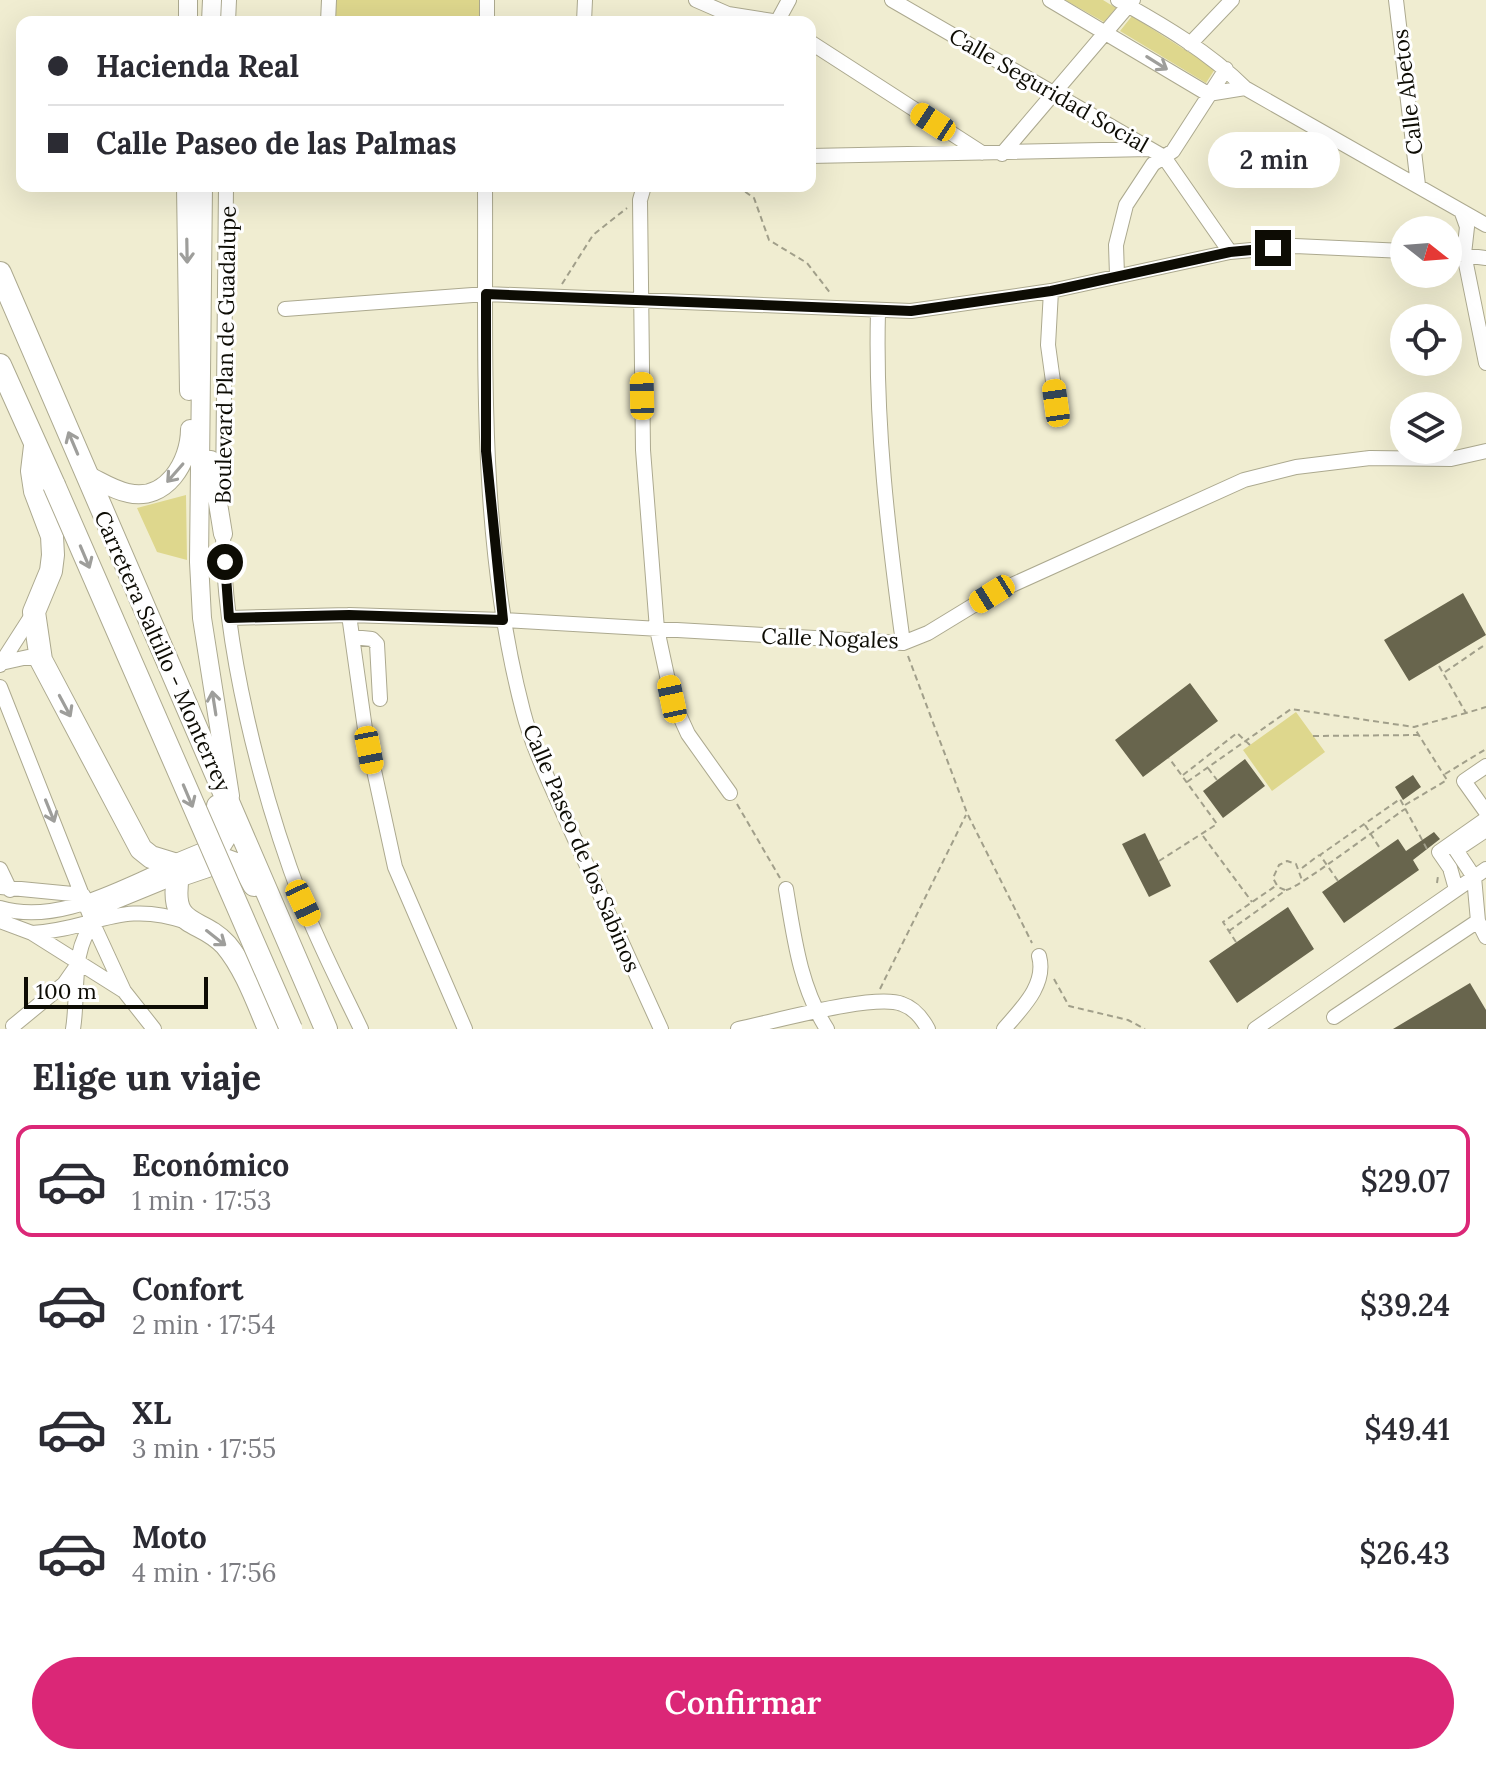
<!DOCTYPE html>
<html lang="es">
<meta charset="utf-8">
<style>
:root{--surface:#fff;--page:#f7f7f7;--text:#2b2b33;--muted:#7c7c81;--line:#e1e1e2;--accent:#db2777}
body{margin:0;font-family:Lora,serif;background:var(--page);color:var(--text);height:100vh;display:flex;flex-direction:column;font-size:30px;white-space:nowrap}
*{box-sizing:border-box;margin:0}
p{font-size:26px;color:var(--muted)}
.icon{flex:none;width:44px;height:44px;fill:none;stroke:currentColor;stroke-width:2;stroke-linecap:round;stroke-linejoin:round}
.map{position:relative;height:1029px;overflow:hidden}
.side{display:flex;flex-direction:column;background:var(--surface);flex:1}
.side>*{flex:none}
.top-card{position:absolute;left:16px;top:16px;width:800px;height:176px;border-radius:16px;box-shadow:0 8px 32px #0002;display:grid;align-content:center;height:176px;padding:0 32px;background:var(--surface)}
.needle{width:52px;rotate:107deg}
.controls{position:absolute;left:1390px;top:216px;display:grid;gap:16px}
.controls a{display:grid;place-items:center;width:72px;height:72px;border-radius:50%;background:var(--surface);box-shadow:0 8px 32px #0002;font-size:40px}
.scale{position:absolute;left:24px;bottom:20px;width:184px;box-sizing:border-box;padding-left:8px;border:4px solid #0d0c04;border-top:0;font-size:22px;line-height:28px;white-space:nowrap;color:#0d0c04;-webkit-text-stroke:6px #fff;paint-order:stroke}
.end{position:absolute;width:36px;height:36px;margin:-18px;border:10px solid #0d0c04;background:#fff;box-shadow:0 0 0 4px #fff}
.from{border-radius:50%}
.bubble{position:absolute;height:56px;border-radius:28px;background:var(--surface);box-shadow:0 8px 32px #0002;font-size:26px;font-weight:600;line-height:56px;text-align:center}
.car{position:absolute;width:24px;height:48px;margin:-24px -12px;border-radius:10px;box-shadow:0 0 6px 2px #0007;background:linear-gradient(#f5c518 24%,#345 0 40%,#f5c518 0 76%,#345 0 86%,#f5c518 0)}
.top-card b{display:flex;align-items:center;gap:28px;height:76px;font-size:30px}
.top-card b+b{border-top:2px solid var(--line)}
.top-card i{width:20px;height:20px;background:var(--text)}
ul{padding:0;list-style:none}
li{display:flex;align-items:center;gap:24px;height:112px;margin:0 16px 12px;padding:0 16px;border:4px solid transparent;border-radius:16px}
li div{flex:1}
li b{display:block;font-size:30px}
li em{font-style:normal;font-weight:600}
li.selected{border-color:var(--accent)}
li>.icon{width:72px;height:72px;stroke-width:1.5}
h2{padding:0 32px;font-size:36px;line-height:96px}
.button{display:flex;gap:16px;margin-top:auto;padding:16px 32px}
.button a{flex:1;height:92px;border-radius:48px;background:var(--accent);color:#fff;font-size:32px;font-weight:600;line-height:92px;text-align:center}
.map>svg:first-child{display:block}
.green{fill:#ded78d}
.building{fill:#68654d}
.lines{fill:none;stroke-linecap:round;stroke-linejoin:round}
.minor-casing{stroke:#aca98f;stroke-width:16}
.major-casing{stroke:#aca98f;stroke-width:20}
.highway-casing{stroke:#aca98f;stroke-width:24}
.path{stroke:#a19f8a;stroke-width:2;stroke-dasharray:6 4;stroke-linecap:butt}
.minor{stroke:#fff;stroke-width:14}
.major{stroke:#fff;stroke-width:18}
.highway{stroke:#fff;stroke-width:22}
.highway-bridge-casing{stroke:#aca98f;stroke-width:24;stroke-linecap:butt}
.highway-bridge{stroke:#fff;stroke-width:22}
.oneway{stroke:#9e9e9b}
.route{stroke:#0d0c04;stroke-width:10}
.labels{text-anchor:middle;stroke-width:6;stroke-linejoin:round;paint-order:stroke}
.street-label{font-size:22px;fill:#0d0c04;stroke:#fff}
</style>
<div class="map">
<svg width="1486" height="1029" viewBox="0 0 1486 1029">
<rect width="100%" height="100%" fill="#f0edd1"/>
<path class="green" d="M333,0H481V22H333Z
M1065,0H1103L1116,8L1104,22Z
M1132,16L1215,69L1206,83L1120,31Z
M186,495L187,560L157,552L137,508Z
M1296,712L1325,752L1272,791L1243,750Z"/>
<path class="building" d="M1463,593L1486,635L1409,681L1384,640Z
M1190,683L1218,721L1143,777L1115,740Z
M1245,759L1265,786L1223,818L1203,791Z
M1413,775L1421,787L1403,800L1395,787Z
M1434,832L1440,839L1413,860L1419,870L1344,923L1322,892L1398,839L1406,851Z
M1145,833L1171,886L1149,897L1122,844Z
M1288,907L1314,949L1237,1003L1209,961Z
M1470,983L1486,1010V1029H1393Z"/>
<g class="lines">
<defs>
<path id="minor" d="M696,0L728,14L779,22
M892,0L1164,157L1230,252
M1050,0L1208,94L1245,88
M1118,0C1163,25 1209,52 1245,88L1486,225
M1396,0L1418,185
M228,22L229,0
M328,22L329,0
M487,22V0
M584,22L585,0
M777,22L789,0
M810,42L982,153
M1190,44L1232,0
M1002,154L1133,0
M810,156L1150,149
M485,186C486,362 478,539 523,711C533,750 552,787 568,824C599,893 630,960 661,1029
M644,186L640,200L643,450L657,629L672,699L688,734L730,793
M1462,213L1467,227L1464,254L1486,363
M1448,253L1486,258
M1117,275L1116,245L1126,205L1153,164L1173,151L1226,69
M1051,291L1048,345L1056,403
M285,309L486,294L911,311L1051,291L1230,252L1295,246L1404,251
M878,312C875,424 888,532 903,643
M223,498L226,186
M223,526C222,643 261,793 302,901C319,945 341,987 361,1029
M349,615L365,729L395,867L465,1029
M229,618L349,615L503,620L903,643L928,633L992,594L1244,480L1296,467L1370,458L1451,459L1486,451
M352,637L372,639L377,644L380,699
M1,663L28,657L41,660
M0,665L34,612
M0,687L95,928L124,991L154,1029
M1486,766L1464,781L1486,812
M1486,830L1456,850L1474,877L1478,921L1486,937
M0,869L10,890
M0,887L83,895
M786,889C794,937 800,987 827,1029
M1456,889L1450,868L1439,852L1486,819
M0,908C59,925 118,888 172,866
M90,912L178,876
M0,921L32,933L124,991
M32,933C96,929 120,899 187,922
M1334,1017L1478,921
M13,1026L64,984L78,964
M73,1029C79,993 70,950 94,923
M738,1029C773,1022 874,993 902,1004C914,1008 922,1018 928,1029
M1004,1029C1021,1009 1047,985 1039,956
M1255,1029L1486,869"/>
<path id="major" d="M188,22V0
M211,22L212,0
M186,186L189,391
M203,186L199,562L202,618L230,796
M211,460L223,534
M87,475C100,481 113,490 128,493C166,502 190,462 190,429"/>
<path id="highway" d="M0,273L326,1029
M0,365L54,485
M35,446L32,471L35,491L52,536L53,555L51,571L34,612L41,660L141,849L151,857L177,865L218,848L226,835L218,806
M254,885L244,867L225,860L178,876C169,931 200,916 226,945C246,969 257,1001 269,1029"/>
</defs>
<use href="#minor" class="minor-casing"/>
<use href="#major" class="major-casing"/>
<use href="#highway" class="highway-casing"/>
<path class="path" d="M737,186L754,198L769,240L807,263L831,294
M562,284L593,235L627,208
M908,656L967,813L1032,943
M1439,666L1466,713L1486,707
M1445,672L1486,644
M1313,736L1418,735
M1208,768L1217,780
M1445,774L1486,749
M1183,775L1237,733L1250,745
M1187,782L1291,709L1414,727L1466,713
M737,804L780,878
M1405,805L1447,780L1415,729
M1365,825L1381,850
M1203,836L1252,902
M1159,861L1217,824L1169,758
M1302,868L1319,855
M1338,881L1320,855L1400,799L1427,849
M1437,883L1438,876
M1285,890L1278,887L1273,878L1279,865L1287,861L1296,864L1302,880
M1229,931L1286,890C1296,890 1387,821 1405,809
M1236,942L1223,922L1277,885
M1054,979L1069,1006L1128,1020L1145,1029
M880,989L966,815"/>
<use href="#minor" class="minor"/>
<use href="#major" class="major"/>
<use href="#highway" class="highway"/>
<defs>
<path id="highway-bridge" d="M54,485L291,1029"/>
</defs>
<use href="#highway-bridge" class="highway-bridge-casing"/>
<use href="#highway-bridge" class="highway-bridge"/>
</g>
<defs><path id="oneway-shaft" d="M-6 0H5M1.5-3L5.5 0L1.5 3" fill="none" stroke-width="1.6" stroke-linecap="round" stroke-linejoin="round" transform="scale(2)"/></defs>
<g class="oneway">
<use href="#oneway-shaft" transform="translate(1157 63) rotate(32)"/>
<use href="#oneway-shaft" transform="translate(187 251) rotate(89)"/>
<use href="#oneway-shaft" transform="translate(73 443) rotate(-113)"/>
<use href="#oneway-shaft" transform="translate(175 473) rotate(131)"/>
<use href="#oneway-shaft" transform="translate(85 557) rotate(67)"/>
<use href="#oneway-shaft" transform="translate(214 703) rotate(-99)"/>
<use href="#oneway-shaft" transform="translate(65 706) rotate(62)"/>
<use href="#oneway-shaft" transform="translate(188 796) rotate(67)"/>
<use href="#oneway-shaft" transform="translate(50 811) rotate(68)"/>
<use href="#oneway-shaft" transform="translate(216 938) rotate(38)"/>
</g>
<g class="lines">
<path class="route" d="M225,562L229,618L349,615L503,620L486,451V294L911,311L1051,291L1230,252L1273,248"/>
</g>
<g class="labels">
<g class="street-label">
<text transform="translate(1049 90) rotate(30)" y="8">Calle Seguridad Social</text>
<text transform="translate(1407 92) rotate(-97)" y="8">Calle Abetos</text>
<text transform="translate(225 355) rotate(-89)" y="8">Boulevard Plan de Guadalupe</text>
<text transform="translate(830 638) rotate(2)" y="8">Calle Nogales</text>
<text transform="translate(163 651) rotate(66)" y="8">Carretera Saltillo - Monterrey</text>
<text transform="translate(582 848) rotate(67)" y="8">Calle Paseo de los Sabinos</text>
</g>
</g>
</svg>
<div class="controls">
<a><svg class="needle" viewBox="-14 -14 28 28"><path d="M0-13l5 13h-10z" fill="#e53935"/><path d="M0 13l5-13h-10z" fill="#7c7c81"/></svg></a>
<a><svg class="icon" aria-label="locate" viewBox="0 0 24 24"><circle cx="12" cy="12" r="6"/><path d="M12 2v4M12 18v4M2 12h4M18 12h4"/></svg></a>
<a><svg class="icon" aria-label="layers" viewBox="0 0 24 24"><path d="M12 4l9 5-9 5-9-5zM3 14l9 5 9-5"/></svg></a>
</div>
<div class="scale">100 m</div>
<i class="end from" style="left:225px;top:562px"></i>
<i class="end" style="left:1273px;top:248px"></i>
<div class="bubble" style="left:1208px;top:132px;width:132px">2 min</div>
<i class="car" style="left:933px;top:122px;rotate:303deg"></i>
<i class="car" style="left:642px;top:396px;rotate:359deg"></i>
<i class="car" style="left:1056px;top:403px;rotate:352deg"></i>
<i class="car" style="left:992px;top:594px;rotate:238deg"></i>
<i class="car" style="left:672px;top:699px;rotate:348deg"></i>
<i class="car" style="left:369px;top:750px;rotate:169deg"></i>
<i class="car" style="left:303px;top:903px;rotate:155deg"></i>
<div class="top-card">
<b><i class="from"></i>Hacienda Real</b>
<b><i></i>Calle Paseo de las Palmas</b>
</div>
</div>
<section class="side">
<h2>Elige un viaje</h2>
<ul>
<li class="selected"><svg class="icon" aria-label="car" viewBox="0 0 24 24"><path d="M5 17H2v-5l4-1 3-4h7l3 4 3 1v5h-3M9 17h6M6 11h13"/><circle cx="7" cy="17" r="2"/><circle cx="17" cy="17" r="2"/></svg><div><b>Económico</b><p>1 min · 17:53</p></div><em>$29.07</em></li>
<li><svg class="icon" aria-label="car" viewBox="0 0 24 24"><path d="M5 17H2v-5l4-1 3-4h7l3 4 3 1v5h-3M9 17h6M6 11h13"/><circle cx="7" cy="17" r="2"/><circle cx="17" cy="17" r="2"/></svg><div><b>Confort</b><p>2 min · 17:54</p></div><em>$39.24</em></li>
<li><svg class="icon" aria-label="car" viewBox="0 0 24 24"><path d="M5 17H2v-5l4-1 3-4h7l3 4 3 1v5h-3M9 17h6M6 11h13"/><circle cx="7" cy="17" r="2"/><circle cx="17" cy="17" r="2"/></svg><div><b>XL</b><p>3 min · 17:55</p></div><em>$49.41</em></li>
<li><svg class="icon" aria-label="car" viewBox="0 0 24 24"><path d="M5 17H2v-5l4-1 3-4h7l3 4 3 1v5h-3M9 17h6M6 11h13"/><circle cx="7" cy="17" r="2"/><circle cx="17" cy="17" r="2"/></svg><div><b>Moto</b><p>4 min · 17:56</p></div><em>$26.43</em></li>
</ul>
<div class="button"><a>Confirmar</a></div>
</section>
